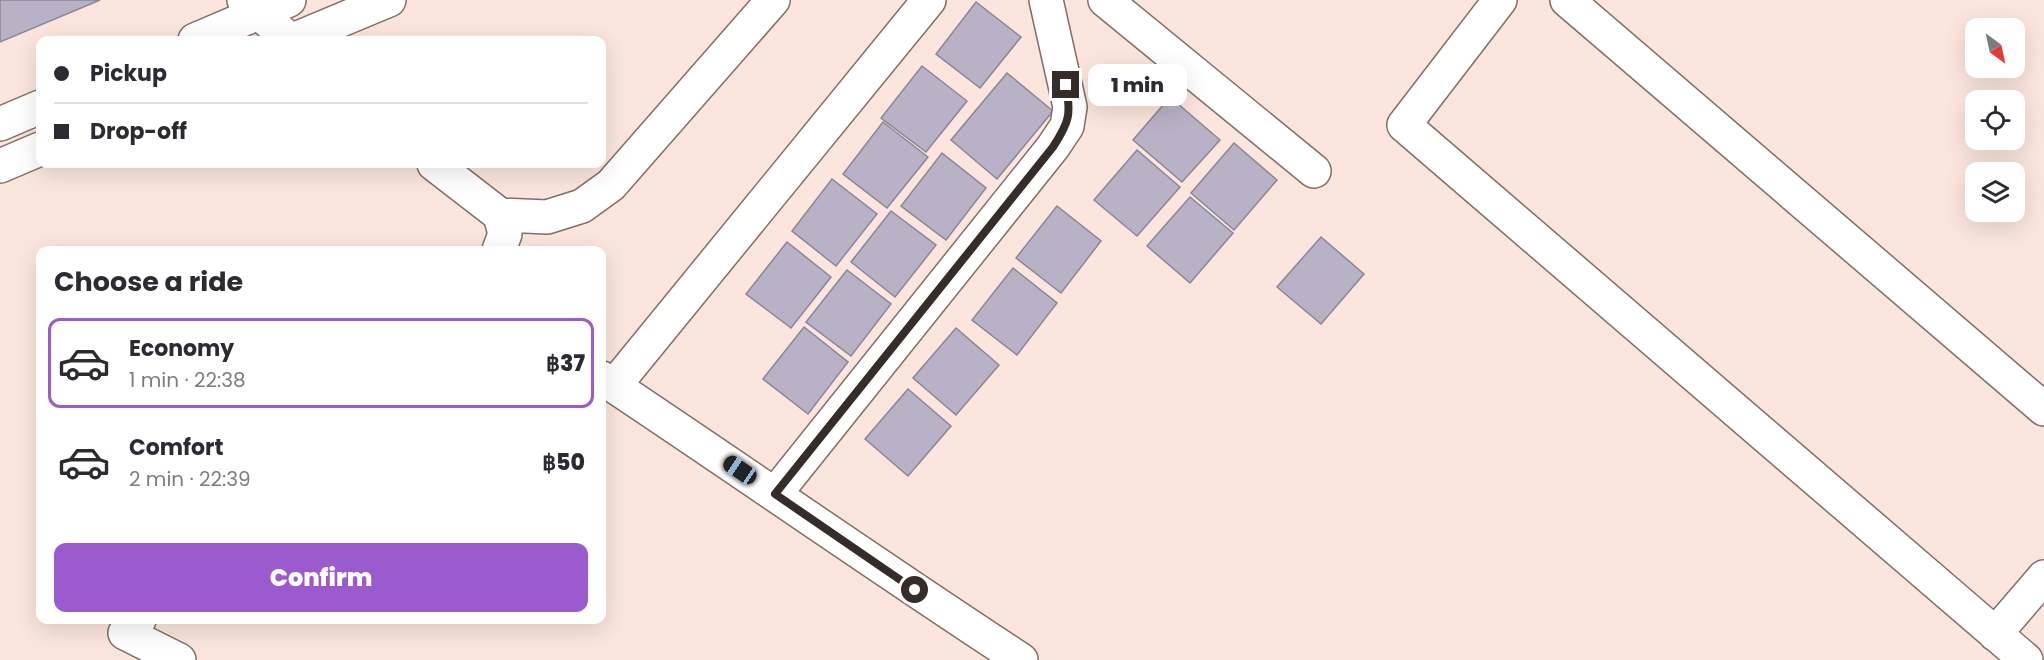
<!DOCTYPE html>
<meta charset="utf-8">
<style>
:root{--surface:#fff;--page:#f2f2f3;--text:#2b2b33;--muted:#7c7c81;--line:#e1e1e2;--accent:#9c5acf}
body{margin:0;font-family:Poppins,sans-serif;background:var(--page);color:var(--text);height:100vh;display:flex;flex-direction:column;font-size:22px;white-space:nowrap}
*{box-sizing:border-box;margin:0}
p{font-size:20px;color:var(--muted)}
.icon{flex:none;width:33px;height:33px;fill:none;stroke:currentColor;stroke-width:2;stroke-linecap:round;stroke-linejoin:round}
.map{position:relative;flex:1;overflow:hidden}
.drawer{position:absolute;left:36px;top:246px;width:570px;height:378px;display:flex;flex-direction:column;background:var(--surface);border-radius:12px;box-shadow:0 6px 24px #0002}
.drawer>*{flex:none}
.hud{position:absolute;left:36px;top:36px;width:570px;height:132px;border-radius:12px;box-shadow:0 6px 24px #0002;display:grid;align-content:center;height:132px;padding:0 18px;background:var(--surface)}
.needle{width:39px;rotate:147deg}
.buttons{position:absolute;left:1965px;top:18px;display:grid;gap:12px}
.buttons a{display:grid;place-items:center;width:60px;height:60px;border-radius:12px;background:var(--surface);box-shadow:0 6px 24px #0002;font-size:30px}
.end{position:absolute;width:27px;height:27px;margin:-14px;border:8px solid #362d2a;background:#fff;box-shadow:0 0 0 3px #fff}
.from{border-radius:50%}
.bubble{position:absolute;height:42px;border-radius:12px;background:var(--surface);box-shadow:0 6px 24px #0002;font-size:20px;font-weight:800;line-height:42px;text-align:center}
.car{position:absolute;width:18px;height:36px;margin:-18px -9px;border-radius:8px;box-shadow:0 0 4px 2px #0007;background:linear-gradient(#222 24%,#8ab4d8 0 40%,#222 0 76%,#8ab4d8 0 86%,#222 0)}
.hud b{display:flex;align-items:center;gap:21px;height:57px;font-size:22px}
.hud b+b{border-top:2px solid var(--line)}
.hud i{width:15px;height:15px;background:var(--text)}
ul{padding:0;list-style:none}
li{display:flex;align-items:center;gap:18px;height:90px;margin:0 12px 9px;padding:0 6px;border:3px solid transparent;border-radius:12px}
li div{flex:1}
li b{display:block;font-size:22px}
li em{font-style:normal;font-weight:800}
li.on{border-color:var(--accent)}
li>.icon{width:54px;height:54px;stroke-width:1.5}
h2{padding:0 18px;font-size:27px;line-height:72px}
.action{display:flex;gap:12px;margin-top:auto;padding:12px 18px}
.action a{flex:1;height:69px;border-radius:12px;background:var(--accent);color:#fff;font-size:24px;font-weight:800;line-height:69px;text-align:center}
.map>svg:first-child{display:block}
.building{fill:#b7b2c5;stroke:#8a8597;stroke-width:1.5}
.lines{fill:none;stroke-linecap:round;stroke-linejoin:round}
.minor-casing{stroke:#826e66;stroke-width:36}
.tertiary-casing{stroke:#826e66;stroke-width:36}
.minor{stroke:#fff;stroke-width:33}
.tertiary{stroke:#fff;stroke-width:33}
.route{stroke:#362d2a;stroke-width:8}
</style>
<div class="map">
<svg width="2044" height="660" viewBox="0 0 2044 660">
<rect width="100%" height="100%" fill="#fbe5dc"/>
<path class="building" d="M0,0H100L0,42Z
M976,2L1021,37L980,88L936,54Z
M922,66L967,101L926,152L881,118Z
M1007,73L1053,111L997,179L951,140Z
M1170,97L1220,140L1182,182L1133,140Z
M883,122L928,157L887,208L843,174Z
M1234,143L1277,180L1234,230L1191,193Z
M1137,150L1180,187L1137,236L1094,200Z
M942,153L986,188L946,240L901,206Z
M832,179L877,214L836,266L792,231Z
M1190,197L1233,233L1190,283L1147,246Z
M1057,206L1101,241L1061,293L1016,258Z
M891,211L936,245L895,297L851,262Z
M1321,237L1364,274L1321,324L1277,287Z
M787,242L831,277L791,328L746,294Z
M1013,268L1057,303L1017,355L972,320Z
M847,270L891,304L851,356L806,322Z
M804,327L848,362L808,414L763,379Z
M956,328L999,365L956,415L913,378Z
M908,389L951,426L908,476L865,439Z"/>
<g class="lines">
<defs>
<path id="minor" d="M244,0L290,40
M1105,0L1314,171
M1500,0L1404,125L2026,660
M1567,0L2044,409
M434,164L500,215L505,234L499,250
M500,215L547,217L582,206L611,185L773,0
M602,378C742,471 880,568 1021,660
M614,386L929,0
M775,494L1053,147L1067,126L1070,107L1046,0
M139,620L125,633L179,660
M1995,634L2044,577"/>
<path id="tertiary" d="M195,40L289,0
M293,40L389,0
M0,124L40,107
M0,166L40,149"/>
</defs>
<use href="#minor" class="minor-casing"/>
<use href="#tertiary" class="tertiary-casing"/>
<use href="#minor" class="minor"/>
<use href="#tertiary" class="tertiary"/>
</g>
<g class="lines">
<path class="route" d="M915,590L775,494L1053,147C1070,121 1071,114 1066,85"/>
</g>
</svg>
<div class="buttons">
<a><svg class="needle" viewBox="-14 -14 28 28"><path d="M0-13l5 13h-10z" fill="#e53935"/><path d="M0 13l5-13h-10z" fill="#7c7c81"/></svg></a>
<a><svg class="icon" aria-label="locate" viewBox="0 0 24 24"><circle cx="12" cy="12" r="6"/><path d="M12 2v4M12 18v4M2 12h4M18 12h4"/></svg></a>
<a><svg class="icon" aria-label="layers" viewBox="0 0 24 24"><path d="M12 4l9 5-9 5-9-5zM3 14l9 5 9-5"/></svg></a>
</div>
<i class="end from" style="left:915px;top:590px"></i>
<i class="end" style="left:1066px;top:85px"></i>
<div class="bubble" style="left:1088px;top:64px;width:99px">1 min</div>
<i class="car" style="left:740px;top:470px;rotate:304deg"></i>
<div class="hud">
<b><i class="from"></i>Pickup</b>
<b><i></i>Drop-off</b>
</div>
<section class="drawer">
<h2>Choose a ride</h2>
<ul>
<li class="on"><svg class="icon" aria-label="car" viewBox="0 0 24 24"><path d="M5 17H2v-5l4-1 3-4h7l3 4 3 1v5h-3M9 17h6M6 11h13"/><circle cx="7" cy="17" r="2"/><circle cx="17" cy="17" r="2"/></svg><div><b>Economy</b><p>1 min · 22:38</p></div><em>฿37</em></li>
<li><svg class="icon" aria-label="car" viewBox="0 0 24 24"><path d="M5 17H2v-5l4-1 3-4h7l3 4 3 1v5h-3M9 17h6M6 11h13"/><circle cx="7" cy="17" r="2"/><circle cx="17" cy="17" r="2"/></svg><div><b>Comfort</b><p>2 min · 22:39</p></div><em>฿50</em></li>
</ul>
<div class="action"><a>Confirm</a></div>
</section>
</div>
